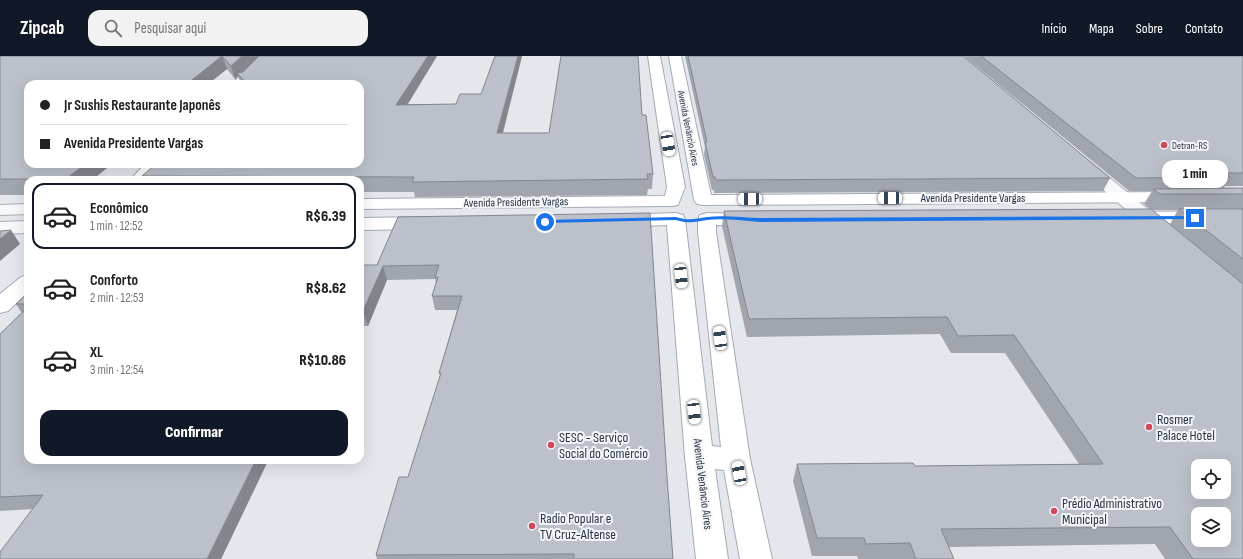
<!DOCTYPE html>
<html lang="pt">
<meta charset="utf-8">
<style>
:root{--surface:#fff;--page:#f2f2f2;--text:#222;--muted:#767676;--line:#e0e0e0;--accent:#111827}
body{margin:0;font-family:"Sofia Sans Condensed",sans-serif;background:var(--page);color:var(--text);height:100vh;display:flex;flex-direction:column;font-size:15px;white-space:nowrap}
*{box-sizing:border-box;margin:0}
p{font-size:13px;color:var(--muted)}
.icon{flex:none;width:22px;height:22px;fill:none;stroke:currentColor;stroke-width:2;stroke-linecap:round;stroke-linejoin:round}
.map{position:relative;flex:1;overflow:hidden}
.drawer{position:absolute;left:24px;top:120px;width:340px;height:288px;display:flex;flex-direction:column;background:var(--surface);border-radius:12px;box-shadow:0 4px 16px #0002}
.drawer>*{flex:none}
.hud{position:absolute;left:24px;top:24px;width:340px;height:88px;border-radius:12px;box-shadow:0 4px 16px #0002;display:grid;align-content:center;height:88px;padding:0 16px;background:var(--surface)}
.tools{position:absolute;left:1191px;top:403px;display:grid;gap:8px}
.tools a{display:grid;place-items:center;width:40px;height:40px;border-radius:8px;background:var(--surface);box-shadow:0 4px 16px #0002;font-size:20px}
.end{position:absolute;width:18px;height:18px;margin:-9px;border:5px solid #1a73e8;background:#fff;box-shadow:0 0 0 2px #fff}
.from{border-radius:50%}
.bubble{position:absolute;height:28px;border-radius:12px;background:var(--surface);box-shadow:0 4px 16px #0002;font-size:13px;font-weight:800;line-height:28px;text-align:center}
.car{position:absolute;width:12px;height:24px;margin:-12px -6px;border-radius:5px;box-shadow:0 0 3px 1px #0007;background:linear-gradient(#fff 24%,#345 0 40%,#fff 0 76%,#345 0 86%,#fff 0)}
.hud b{display:flex;align-items:center;gap:14px;height:38px;font-size:15px}
.hud b+b{border-top:1px solid var(--line)}
.hud i{width:10px;height:10px;background:var(--text)}
ul{padding:7px 0 0;list-style:none}
li{display:flex;align-items:center;gap:12px;height:66px;margin:0 8px 6px;padding:0 8px;border:2px solid transparent;border-radius:12px}
li div{flex:1}
li b{display:block;font-size:15px}
li em{font-style:normal;font-weight:800}
li.selected{border-color:var(--accent)}
li>.icon{width:36px;height:36px;stroke-width:1.5}
.action{display:flex;gap:8px;margin-top:auto;padding:8px 16px}
.action a{flex:1;height:46px;border-radius:12px;background:var(--accent);color:#fff;font-size:16px;font-weight:800;line-height:46px;text-align:center}
header{display:flex;align-items:center;gap:24px;box-sizing:border-box;height:56px;padding:0 20px;background:var(--accent);color:#fff}
header strong{font-size:19px}
nav{display:flex;gap:22px;margin-inline-start:auto;font-size:14px}
.search{width:280px;height:36px;background:var(--page);display:flex;align-items:center;gap:10px;box-sizing:border-box;padding:0 14px;border-radius:12px;color:var(--muted);font-size:15px}
.map>svg:first-child{display:block}
.lines{fill:none;stroke-linecap:round;stroke-linejoin:round}
.minor-casing{stroke:#a9aeb7;stroke-width:2}
.major-casing{stroke:#a3abb8;stroke-width:2}
.minor{fill:#f7f8fa;fill-rule:evenodd}
.major{fill:#fff;fill-rule:evenodd}
.wall{fill:#a1a5ae;fill-rule:evenodd}
.shaded-wall{fill:#83868d}
.building{fill:#bbc0ca;stroke:#83868d;fill-rule:evenodd}
.route{fill:#1a73e8}
.poi-dot{fill:#d1495b;stroke:#f4f6f9;stroke-width:1.5}
.labels{text-anchor:middle;stroke-width:4;stroke-linejoin:round;paint-order:stroke}
.far-street-label{font-size:10px;fill:#2b3445;stroke:#f4f6f9}
.far-poi-label{font-size:10px;fill:#2b3445;stroke:#f4f6f9;text-anchor:start}
.street-label{font-size:12px;fill:#2b3445;stroke:#f4f6f9}
.near-poi-label{font-size:14px;fill:#2b3445;stroke:#f4f6f9;text-anchor:start}
</style>
<header>
<strong>Zipcab</strong>
<div class="search"><svg class="icon" aria-label="search" viewBox="0 0 24 24"><circle cx="10" cy="10" r="6"/><path d="M15 15l6 6"/></svg>Pesquisar aqui</div>
<nav><a>Início</a><a>Mapa</a><a>Sobre</a><a>Contato</a></nav>
</header>
<div class="map">
<svg width="1243" height="503" viewBox="0 0 1243 503">
<rect width="100%" height="100%" fill="#e4e7ec"/>
<g class="lines">
<defs>
<path id="minor" d="M1084,104L1090,106L1166,168L1168,172L1166,176L1159,178L1152,176L1078,112L1076,109L1078,106Z
M28,148V158L0,159V149Z
M28,165V177L0,178V166Z"/>
<path id="major" d="M261,0H274L246,28H232Z
M648,0H660L685,131L678,149L672,150L360,153V143L665,140L667,131Z
M669,0H681L711,139L1178,136L1184,137L1187,141L1184,145L1178,146L703,149L697,148L694,144Z
M145,108H163L148,124H130Z
M1243,155V167L1132,168L1125,166L1123,162L1125,158L1132,156Z
M676,157L683,159L685,163L712,390L721,391L698,176V163L700,159L707,157L752,158L759,160L761,164L759,168L752,170L716,169V176L750,403L772,503H740L724,414L715,413L728,503H696L685,401L667,169L621,171L614,169L612,165L614,161L621,159Z
M425,161L432,163L434,167L432,171L425,173L360,174V162Z
M28,219V236L8,255L0,257V238L21,221Z"/>
</defs>
<use href="#minor" class="minor-casing"/>
<use href="#major" class="major-casing"/>
<use href="#minor" class="minor"/>
<use href="#major" class="major"/>
</g>
<path class="wall" d="M0,0H259L242,16L259,0H437L408,48H456L481,38L522,0L503,77H549L642,59L653,118L652,133H648L647,139L415,141L414,136H360V124H144L142,120L360,28H241L238,20L235,23L227,13L208,28H28V108H112L92,124H28V139H0Z
M685,0H963L1110,122L1103,135L714,137V134H712L704,99L705,91Z
M964,0H1243V130H1225L1224,132H1243V503H1165L1155,488L949,491L954,503H858L857,500H812L793,425L797,408L915,410L1079,408L1005,297H951L940,278L747,281L722,170L724,155L1150,153L1144,148L1152,135H1129ZM1152,154H1178L1170,168Z
M398,161L667,421L673,503H377L376,499L408,421L440,320L439,317L457,254H435L432,240L436,227L435,223L387,224L368,270H360V209H377Z
M28,237V404H268L221,503H0L33,453L0,455V278L22,257L16,248Z"/>
<path class="shaded-wall" d="M222,0L227,13L208,28H187Z
M242,0H259L239,19L237,17L238,20L235,23L231,10Z
M428,0H437L399,62L396,49Z
M518,0H522L499,91L497,77Z
M85,108H112L92,124H67L66,123Z
M11,174L20,188L0,205V183Z
M383,210L387,224L368,270L363,255Z
M256,404H268V405L221,503H207Z"/>
<path class="building" d="M0,0H242L231,10L222,0L187,28H28V108H85L66,123H0Z
M259,0H428L396,49L456,48L460,38H481L495,0H518L497,77H549L561,0H638L642,59H646L653,118H647L648,123L412,126L414,121L142,120L156,108H360V28H245L246,27L237,17L243,16Z
M688,0H963L1110,122L716,124L715,121H713L705,86H707Z
M981,0H1243V117H1224L1230,121L1136,122Z
M1243,132V138H1160L1153,133Z
M1151,153L1243,228V503H1193L1170,471L941,473L954,503H916L910,487L866,488L864,482H817L797,408L913,407L915,410L1103,408L1014,279L958,280L947,261L749,263L724,155ZM1198,410H1224V436H1198ZM1198,458H1224V484H1198Z
M1179,153H1243V203Z
M650,157L667,421L673,503H574V498L376,499L399,421H408L441,317H439L462,240H432L438,221H435L439,209L383,210L363,255H360V209H377L398,161Z
M11,174L0,183V175Z
M28,237V248H16Z
M28,251V404H256L207,503H0V496L43,439L0,441V278Z"/>
<path class="route" d="M1195,160L1198,162L1197,163L761,166C744,165 724,162 707,164C696,166 688,168 676,164L545,167L543,166L545,164L676,161C689,165 695,163 707,161C725,159 744,162 761,162Z"/>
<g class="poi-dot">
<circle cx="1164" cy="89" r="4"/>
<circle cx="1149" cy="371" r="4"/>
<circle cx="551" cy="389" r="4"/>
<circle cx="1054" cy="455" r="4"/>
<circle cx="532" cy="470" r="4"/>
</g>
<g class="labels">
<g class="far-street-label">
<text transform="translate(689 72) rotate(79)" y="4">Avenida Venâncio Aires</text>
</g>
<g class="far-poi-label">
<text x="1172" y="93">Detran-RS</text>
</g>
<g class="street-label">
<text x="973" y="146">Avenida Presidente Vargas</text>
<text transform="translate(516 146) rotate(-1)" y="4">Avenida Presidente Vargas</text>
<text transform="translate(703 428) rotate(83)" y="4">Avenida Venâncio Aires</text>
</g>
<g class="near-poi-label">
<text x="1157" y="368">Rosmer<tspan x="1157" dy="16">Palace Hotel</tspan></text>
<text x="559" y="386">SESC - Serviço<tspan x="559" dy="16">Social do Comércio</tspan></text>
<text x="1062" y="452">Prédio Administrativo<tspan x="1062" dy="16">Municipal</tspan></text>
<text x="540" y="467">Radio Popular e<tspan x="540" dy="16">TV Cruz-Altense</tspan></text>
</g>
</g>
</svg>
<div class="tools">
<a><svg class="icon" aria-label="locate" viewBox="0 0 24 24"><circle cx="12" cy="12" r="6"/><path d="M12 2v4M12 18v4M2 12h4M18 12h4"/></svg></a>
<a><svg class="icon" aria-label="layers" viewBox="0 0 24 24"><path d="M12 4l9 5-9 5-9-5zM3 14l9 5 9-5"/></svg></a>
</div>
<i class="end from" style="left:545px;top:166px"></i>
<i class="end" style="left:1195px;top:162px"></i>
<div class="bubble" style="left:1162px;top:104px;width:66px">1 min</div>
<i class="car" style="left:668px;top:88px;rotate:170deg"></i>
<i class="car" style="left:890px;top:142px;rotate:270deg"></i>
<i class="car" style="left:750px;top:143px;rotate:270deg"></i>
<i class="car" style="left:681px;top:220px;rotate:174deg"></i>
<i class="car" style="left:720px;top:282px;rotate:352deg"></i>
<i class="car" style="left:694px;top:356px;rotate:174deg"></i>
<i class="car" style="left:739px;top:417px;rotate:349deg"></i>
<div class="hud">
<b><i class="from"></i>Jr Sushis Restaurante Japonês</b>
<b><i></i>Avenida Presidente Vargas</b>
</div>
<section class="drawer">
<ul>
<li class="selected"><svg class="icon" aria-label="car" viewBox="0 0 24 24"><path d="M5 17H2v-5l4-1 3-4h7l3 4 3 1v5h-3M9 17h6M6 11h13"/><circle cx="7" cy="17" r="2"/><circle cx="17" cy="17" r="2"/></svg><div><b>Econômico</b><p>1 min · 12:52</p></div><em>R$6.39</em></li>
<li><svg class="icon" aria-label="car" viewBox="0 0 24 24"><path d="M5 17H2v-5l4-1 3-4h7l3 4 3 1v5h-3M9 17h6M6 11h13"/><circle cx="7" cy="17" r="2"/><circle cx="17" cy="17" r="2"/></svg><div><b>Conforto</b><p>2 min · 12:53</p></div><em>R$8.62</em></li>
<li><svg class="icon" aria-label="car" viewBox="0 0 24 24"><path d="M5 17H2v-5l4-1 3-4h7l3 4 3 1v5h-3M9 17h6M6 11h13"/><circle cx="7" cy="17" r="2"/><circle cx="17" cy="17" r="2"/></svg><div><b>XL</b><p>3 min · 12:54</p></div><em>R$10.86</em></li>
</ul>
<div class="action"><a>Confirmar</a></div>
</section>
</div>
